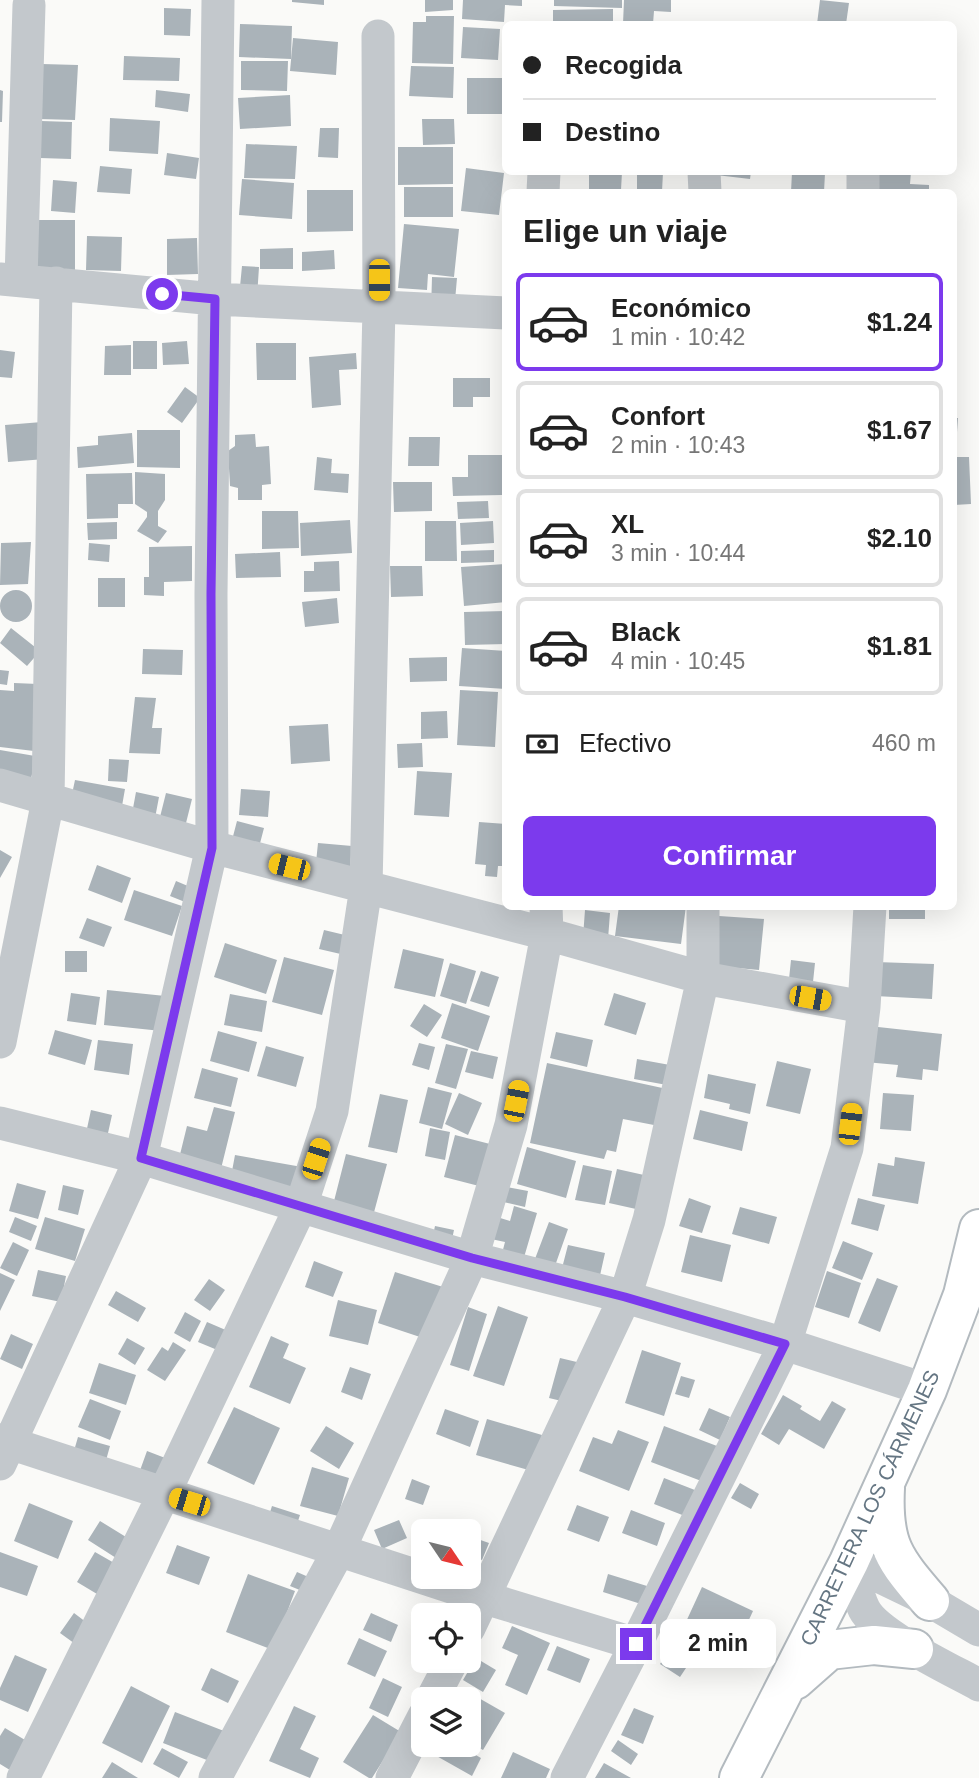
<!DOCTYPE html>
<html lang="es">
<meta charset="utf-8">
<style>
:root{--surface:#fff;--page:#f2f2f2;--text:#222;--muted:#767676;--line:#e0e0e0;--accent:#7c3aed}
body{margin:0;font-family:Helvetica,sans-serif;background:var(--page);color:var(--text);height:100vh;display:flex;flex-direction:column;font-size:26px;white-space:nowrap}
*{box-sizing:border-box;margin:0}
p{font-size:23px;color:var(--muted)}
.icon{flex:none;width:38px;height:38px;fill:none;stroke:currentColor;stroke-width:2;stroke-linecap:round;stroke-linejoin:round}
.map{position:relative;flex:1;overflow:hidden}
.details{position:absolute;left:502px;top:189px;width:455px;height:721px;display:flex;flex-direction:column;background:var(--surface);border-radius:10px;box-shadow:0 7px 28px #0002}
.details>*{flex:none}
.banner{position:absolute;left:502px;top:21px;width:455px;height:154px;border-radius:10px;box-shadow:0 7px 28px #0002;display:grid;align-content:center;height:154px;padding:0 21px;background:var(--surface)}
.needle{width:46px;rotate:125deg}
.tools{position:absolute;left:411px;top:1519px;display:grid;gap:14px}
.tools a{display:grid;place-items:center;width:70px;height:70px;border-radius:10px;background:var(--surface);box-shadow:0 7px 28px #0002;font-size:35px}
.end{position:absolute;width:32px;height:32px;margin:-16px;border:9px solid #7c3aed;background:#fff;box-shadow:0 0 0 4px #fff}
.from{border-radius:50%}
.bubble{position:absolute;height:49px;border-radius:10px;background:var(--surface);box-shadow:0 7px 28px #0002;font-size:23px;font-weight:800;line-height:49px;text-align:center}
.car{position:absolute;width:21px;height:42px;margin:-21px -10px;border-radius:9px;box-shadow:0 0 5px 2px #0007;background:linear-gradient(#f5c518 24%,#345 0 40%,#f5c518 0 76%,#345 0 86%,#f5c518 0)}
.banner b{display:flex;align-items:center;gap:24px;height:66px;font-size:26px}
.banner b+b{border-top:2px solid var(--line)}
.banner i{width:18px;height:18px;background:var(--text)}
ul{padding:0;list-style:none}
li{display:flex;align-items:center;gap:21px;height:98px;margin:0 14px 10px;padding:0 7px;border:4px solid var(--line);border-radius:10px}
li div{flex:1}
li b{display:block;font-size:26px}
li em{font-style:normal;font-weight:800}
li.active{border-color:var(--accent)}
li>.icon{width:63px;height:63px;stroke-width:1.5}
h2{padding:0 21px;font-size:32px;line-height:84px}
.pay{display:flex;align-items:center;gap:18px;height:77px;padding:0 21px;font-size:26px}
.pay p{margin-inline-start:auto}
.button{display:flex;gap:14px;margin-top:auto;padding:14px 21px}
.button a{flex:1;height:80px;border-radius:10px;background:var(--accent);color:#fff;font-size:28px;font-weight:800;line-height:80px;text-align:center}
.map>svg:first-child{display:block}
.building{fill:#aab3b9}
.lines{fill:none;stroke-linecap:round;stroke-linejoin:round}
.secondary-casing{stroke:#b3babf;stroke-width:42}
.minor{stroke:#c3c8cc;stroke-width:33}
.secondary{stroke:#fff;stroke-width:38}
.route{stroke:#7c3aed;stroke-width:9}
.labels{text-anchor:middle;stroke-width:7;stroke-linejoin:round;paint-order:stroke}
.street-label{font-size:21px;fill:#657683;stroke:#fff}
</style>
<div class="map">
<svg width="979" height="1778" viewBox="0 0 979 1778">
<rect width="100%" height="100%" fill="#fafaf8"/>
<path class="building" d="M292,0H324V5L292,2Z
M425,0H453V10L425,12Z
M463,0H522V6L505,5L504,22L462,19Z
M554,0H622V8L554,6Z
M624,0H671V12L654,11L653,24H623Z
M820,0L849,3L846,24H817Z
M164,8L191,9L190,36L164,35Z
M613,9V24H553V10Z
M426,16H454L453,64L412,63L413,22H426Z
M240,24L292,26L291,59L239,57Z
M463,27L500,29L498,60L461,58Z
M293,38L338,42L336,75L290,71Z
M124,56L180,58L179,81L123,80Z
M241,61H288L287,91L241,90Z
M42,64L78,65L75,120L39,119Z
M411,66L454,67L453,98L409,96Z
M467,78H504V114H467Z
M0,90L3,91L2,122H0Z
M156,90L190,94L188,112L155,107Z
M290,95L291,126L240,129L238,98Z
M110,118L160,121L158,154L109,151Z
M422,119H454L455,144L423,145Z
M41,121L72,122L71,159L40,158Z
M320,128H339L338,158L318,157Z
M246,144L297,146L295,179L244,178Z
M398,147H453V184L398,185Z
M167,153L199,158L196,179L164,175Z
M100,166L132,169L130,194L97,192Z
M466,168L504,173L499,215L461,211Z
M589,172H622L621,190L589,189Z
M637,172H663L662,192H637Z
M716,172H751L750,179L716,175Z
M792,172L825,173L824,192H791Z
M879,172H911L910,184L929,185V192H878Z
M242,179L294,183L292,219L239,215Z
M53,180L77,182L75,213L51,211Z
M404,187H453V217H404Z
M307,190H353V231L307,232Z
M33,220H75V279H33Z
M404,224L459,229L454,277L428,274L427,290L398,288Z
M87,236L122,237L121,271L86,270Z
M197,238L198,274L167,275V239Z
M293,248V269H260V249Z
M334,250L335,269L302,271V252Z
M242,266L259,267L257,297H239Z
M432,277L457,278L454,312L431,311Z
M133,341H157V369H133Z
M187,341L189,364L163,365L162,343Z
M256,343H296V380H257Z
M131,345V375H104L105,346Z
M0,350L15,352L12,378L0,377Z
M356,353L357,369L339,370L341,405L312,408L309,357Z
M453,378H490V397H473V407H453Z
M185,387L200,398L182,423L167,412Z
M954,418H958L956,446L954,445Z
M42,422L45,459L8,462L5,425Z
M137,430H180V468L137,467Z
M132,433L134,463L78,468L77,447L98,445V436Z
M255,434L256,447L269,446L271,484L262,485V500H238V488L230,486L228,451L235,446V435Z
M409,437H440L439,466H408Z
M468,455H502V495L453,496L452,477H468Z
M317,457L332,459L331,473L349,474L348,493L314,490Z
M954,457H969L971,504L954,505Z
M135,472L165,474V500L158,511V526L167,531L158,543L137,531L147,517V512L135,504Z
M132,473L133,504H118V518L87,519L86,474Z
M393,482H432V511L394,512Z
M488,501L489,518L458,519L457,502Z
M262,511H298L299,548L262,549Z
M350,520L352,553L301,556L300,523Z
M425,521H456L457,561H425Z
M493,521L494,543L461,545L460,523Z
M117,522V539L88,540L87,523Z
M31,542L28,584L0,585L1,543Z
M89,543L110,545L109,562L88,560Z
M192,546V581L164,582V596L144,595V577H149V547Z
M954,549H956L957,581H954Z
M494,550V562L461,563V551Z
M280,552L281,577L236,578L235,554Z
M339,561L340,591L304,592V571H314V562Z
M505,564L506,602L464,606L461,567Z
M390,566H422L423,596L391,597Z
M98,578H125V607H98Z
M0 606a16 16 0 1 1 32 0a16 16 0 1 1-32 0Z
M337,598L339,623L305,627L302,602Z
M506,611V644L465,645L464,612Z
M11,628L40,651L27,666L0,643Z
M462,648L506,651V689L459,686Z
M143,649L183,650L182,675L142,674Z
M447,657V681L410,682L409,658Z
M0,670L9,671L7,685L0,684Z
M14,683L38,684L34,751L0,747V690L14,691Z
M460,690L498,692L495,747L457,745Z
M135,697L156,698L152,728H162L160,754L129,753Z
M447,711L448,738L421,739V712Z
M328,724L330,761L291,764L289,726Z
M422,743L423,767L398,768L397,744Z
M0,750L35,756L31,780L0,775Z
M109,759L129,760L127,782L108,781Z
M417,771L452,773L449,817L414,815Z
M75,780L125,789L119,823L68,813Z
M241,789L270,791L268,817L239,815Z
M136,792L159,797L152,834L129,830Z
M166,793L192,799L182,839L156,833Z
M237,821L264,828L258,851L231,844Z
M479,822L506,824V866H498L497,877L485,876L486,865L475,864Z
M318,843L352,846L348,885L314,882Z
M0,850L12,857L0,878Z
M97,865L131,878L122,903L88,890Z
M176,881L195,889L190,904L170,896Z
M134,890L182,906L172,936L124,920Z
M619,906H686L681,944L615,936Z
M889,906H925V919H889Z
M585,910L610,913L608,939L583,937Z
M719,916L764,919L759,970L715,966Z
M87,918L112,927L104,947L79,938Z
M324,930L349,936L345,955L319,949Z
M225,943L277,960L266,994L214,977Z
M403,949L444,959L435,997L394,988Z
M65,951H87V972H65Z
M284,957L334,970L322,1015L272,1002Z
M791,960L815,963L813,982L789,979Z
M876,962L934,964L932,999L875,996Z
M450,963L476,971L466,1004L440,996Z
M481,971L499,977L489,1007L470,1001Z
M107,990L175,997L171,1032L104,1025Z
M71,993L100,997L96,1025L67,1021Z
M614,993L646,1003L636,1035L604,1025Z
M230,994L267,1001L262,1032L224,1025Z
M452,1003L490,1016L478,1051L441,1038Z
M424,1004L442,1015L427,1037L410,1026Z
M869,1026L942,1034L938,1071L923,1069L922,1080L896,1077L898,1065L865,1062Z
M55,1030L92,1040L85,1065L48,1054Z
M218,1031L257,1042L249,1072L210,1061Z
M556,1032L593,1040L587,1067L550,1058Z
M98,1040L133,1044L129,1075L94,1070Z
M419,1043L435,1047L429,1070L412,1065Z
M446,1044L468,1049L456,1089L435,1083Z
M266,1046L304,1057L296,1087L257,1076Z
M471,1051L498,1057L493,1079L465,1072Z
M637,1059L670,1065L667,1085L634,1079Z
M777,1061L811,1069L800,1114L766,1106Z
M547,1063L667,1089L659,1126L623,1119L616,1152L607,1150L604,1159L530,1143Z
M202,1068L238,1078L231,1107L194,1098Z
M708,1074L756,1084L750,1114L729,1109L730,1104L704,1098Z
M428,1087L452,1093L442,1129L419,1123Z
M459,1093L482,1103L468,1135L445,1124Z
M883,1093L914,1095L911,1131L880,1129Z
M380,1094L408,1100L397,1153L368,1147Z
M214,1107L235,1112L216,1189L174,1179L187,1126L207,1131Z
M91,1110L112,1115L104,1151L83,1147Z
M700,1110L748,1122L742,1151L693,1139Z
M430,1128L450,1132L445,1160L425,1156Z
M455,1135L490,1144L479,1186L444,1177Z
M527,1147L576,1161L566,1198L517,1184Z
M346,1154L387,1164L373,1216L333,1205Z
M235,1155L302,1167L293,1211L227,1198Z
M895,1157L925,1162L918,1204L872,1196L878,1163L894,1166Z
M583,1165L612,1171L605,1205L575,1200Z
M617,1169L644,1175L636,1209L609,1203Z
M17,1183L46,1191L38,1219L9,1211Z
M63,1185L84,1190L78,1215L58,1210Z
M502,1186L528,1191L525,1207L499,1201Z
M689,1198L711,1206L702,1233L679,1226Z
M858,1198L885,1205L878,1231L851,1224Z
M514,1206L537,1213L520,1271L499,1265L505,1242L491,1239L497,1217L510,1221Z
M740,1207L777,1217L769,1244L732,1234Z
M15,1217L37,1226L31,1241L9,1232Z
M45,1217L85,1229L75,1261L35,1249Z
M549,1222L568,1229L550,1280L530,1272Z
M435,1226L454,1230L449,1253L430,1249Z
M690,1235L731,1245L722,1282L681,1272Z
M843,1241L873,1253L862,1280L832,1268Z
M13,1242L29,1250L17,1276L0,1268Z
M568,1245L605,1253L599,1280L561,1272Z
M314,1261L343,1272L333,1297L305,1287Z
M38,1270L66,1276L61,1302L32,1296Z
M827,1271L861,1283L849,1318L815,1307Z
M395,1272L443,1287L426,1339L378,1323Z
M0,1273L15,1280L0,1311Z
M877,1278L898,1286L880,1332L858,1323Z
M209,1279L225,1290L210,1311L194,1300Z
M116,1291L146,1308L138,1322L108,1305Z
M338,1300L377,1310L368,1345L329,1336Z
M498,1306L528,1317L504,1386L473,1376Z
M468,1307L487,1314L469,1371L450,1365Z
M185,1312L201,1321L190,1342L174,1333Z
M207,1322L235,1334L227,1354L198,1342Z
M11,1334L33,1344L22,1369L0,1359Z
M271,1336L289,1344L283,1358L306,1368L290,1404L249,1387Z
M127,1338L145,1348L135,1365L118,1354Z
M173,1342L186,1350L165,1381L147,1370L162,1347L168,1351Z
M642,1350L681,1363L664,1416L625,1403Z
M560,1358L581,1363L570,1403L549,1398Z
M99,1363L136,1375L126,1405L89,1393Z
M350,1367L371,1374L362,1400L341,1392Z
M681,1376L695,1380L689,1398L675,1394Z
M783,1395L802,1406L800,1409L820,1421L832,1401L846,1409L824,1449L789,1429L779,1445L761,1434Z
M90,1399L121,1411L110,1440L78,1427Z
M234,1407L280,1428L254,1485L207,1463Z
M709,1408L730,1417L720,1440L699,1430Z
M445,1409L479,1421L470,1447L436,1434Z
M487,1419L542,1435L532,1471L476,1455Z
M326,1426L354,1443L339,1469L310,1451Z
M664,1426L717,1446L704,1482L651,1462Z
M618,1430L649,1442L629,1491L579,1471L593,1437L612,1444Z
M78,1437L110,1446L101,1478L69,1468Z
M147,1451L173,1461L161,1496L134,1487Z
M312,1467L349,1478L338,1516L300,1506Z
M664,1478L700,1492L690,1518L654,1504Z
M412,1479L430,1486L423,1505L405,1499Z
M740,1483L759,1494L751,1509L731,1498Z
M29,1503L73,1521L58,1559L14,1541Z
M577,1505L609,1517L599,1542L567,1530Z
M272,1506L300,1515L293,1536L265,1528Z
M631,1510L665,1523L657,1546L622,1533Z
M399,1520L407,1538L382,1549L374,1530Z
M100,1521L139,1545L127,1565L88,1540Z
M436,1524L456,1531H434Z
M469,1536L489,1543L482,1560L469,1555Z
M177,1545L210,1557L199,1585L166,1573Z
M0,1552L38,1566L27,1596L0,1587Z
M95,1552L116,1564L97,1594L77,1582Z
M297,1572L313,1579L307,1593L290,1586Z
M248,1574L295,1591L273,1650L226,1632Z
M608,1574L647,1586L641,1604L603,1592Z
M702,1587L753,1611L730,1661L679,1637Z
M74,1613L103,1635L89,1654L60,1633Z
M371,1613L398,1625L391,1642L363,1630Z
M512,1626L550,1643L527,1695L505,1685L518,1655L502,1648Z
M359,1638L387,1651L375,1677L347,1664Z
M557,1646L590,1659L580,1683L547,1670Z
M672,1646L692,1659L680,1677L660,1664Z
M15,1655L47,1669L28,1712L0,1700V1688Z
M476,1658L496,1670L483,1692L463,1680Z
M211,1668L239,1681L228,1703L201,1690Z
M383,1678L402,1687L388,1717L369,1708Z
M131,1686L170,1706L142,1763L102,1743Z
M463,1689L505,1713L483,1750L469,1742V1699H457Z
M294,1706L316,1716L300,1749L319,1758L310,1778L269,1761Z
M634,1708L654,1716L643,1744L621,1735Z
M175,1712L224,1731L212,1762L163,1743Z
M373,1715L401,1732L372,1778H369L343,1762Z
M5,1728L40,1749L23,1778L0,1764V1736Z
M618,1740L638,1754L631,1765L611,1751Z
M438,1745H458L481,1758L472,1776L433,1754Z
M162,1748L188,1762L179,1778L153,1764Z
M513,1752L550,1769L546,1778H501Z
M112,1762L138,1778H102Z
M604,1763L631,1778H595Z"/>
<g class="lines">
<defs>
<path id="secondary" d="M885,1488C882,1545 894,1559 930,1601
M795,1680L829,1650L874,1645L914,1649
M739,1778L849,1562L927,1390L963,1295L979,1229"/>
</defs>
<use href="#secondary" class="secondary-casing"/>
<path class="minor" d="M704,172L705,192
M863,172V192
M543,192L544,172
M0,279L215,299L506,313
M21,280L29,5
M0,785L212,847L547,934L703,978L864,1007
M703,906V978L649,1220L625,1297L785,1344L927,1390
M0,1042L48,800L56,283
M0,1123L141,1158L472,1258L625,1297L469,1628
M0,1440L485,1598L636,1644L785,1344L847,1148L864,1007L870,906
M0,1464L141,1158L212,847L211,594L218,0
M849,1562C854,1577 857,1595 864,1609C877,1635 952,1670 979,1685
M849,1562L930,1601L979,1630
M432,1699L452,1661
M23,1778L164,1494L301,1206L332,1111L366,887L379,307L378,36
M215,1778L339,1550L472,1258L511,1125L547,934L546,906
M392,1778L424,1716
M567,1778L636,1644"/>
<use href="#secondary" class="secondary"/>
</g>
<g class="lines">
<path class="route" d="M162,294L215,299L211,594L212,848L141,1158L472,1258L625,1297L785,1344L636,1644"/>
</g>
<g class="labels">
<g class="street-label">
<text transform="translate(870 1508) rotate(-65)" y="7">CARRETERA LOS CÁRMENES</text>
</g>
</g>
</svg>
<div class="tools">
<a><svg class="needle" viewBox="-14 -14 28 28"><path d="M0-13l5 13h-10z" fill="#e53935"/><path d="M0 13l5-13h-10z" fill="#767676"/></svg></a>
<a><svg class="icon" aria-label="locate" viewBox="0 0 24 24"><circle cx="12" cy="12" r="6"/><path d="M12 2v4M12 18v4M2 12h4M18 12h4"/></svg></a>
<a><svg class="icon" aria-label="layers" viewBox="0 0 24 24"><path d="M12 4l9 5-9 5-9-5zM3 14l9 5 9-5"/></svg></a>
</div>
<i class="end from" style="left:162px;top:294px"></i>
<i class="end" style="left:636px;top:1644px"></i>
<div class="bubble" style="left:660px;top:1619px;width:116px">2 min</div>
<i class="car" style="left:379px;top:280px;rotate:180deg"></i>
<i class="car" style="left:289px;top:867px;rotate:284deg"></i>
<i class="car" style="left:810px;top:998px;rotate:100deg"></i>
<i class="car" style="left:516px;top:1101px;rotate:11deg"></i>
<i class="car" style="left:850px;top:1124px;rotate:7deg"></i>
<i class="car" style="left:316px;top:1159px;rotate:18deg"></i>
<i class="car" style="left:189px;top:1502px;rotate:287deg"></i>
<div class="banner">
<b><i class="from"></i>Recogida</b>
<b><i></i>Destino</b>
</div>
<section class="details">
<h2>Elige un viaje</h2>
<ul>
<li class="active"><svg class="icon" aria-label="car" viewBox="0 0 24 24"><path d="M5 17H2v-5l4-1 3-4h7l3 4 3 1v5h-3M9 17h6M6 11h13"/><circle cx="7" cy="17" r="2"/><circle cx="17" cy="17" r="2"/></svg><div><b>Económico</b><p>1 min · 10:42</p></div><em>$1.24</em></li>
<li><svg class="icon" aria-label="car" viewBox="0 0 24 24"><path d="M5 17H2v-5l4-1 3-4h7l3 4 3 1v5h-3M9 17h6M6 11h13"/><circle cx="7" cy="17" r="2"/><circle cx="17" cy="17" r="2"/></svg><div><b>Confort</b><p>2 min · 10:43</p></div><em>$1.67</em></li>
<li><svg class="icon" aria-label="car" viewBox="0 0 24 24"><path d="M5 17H2v-5l4-1 3-4h7l3 4 3 1v5h-3M9 17h6M6 11h13"/><circle cx="7" cy="17" r="2"/><circle cx="17" cy="17" r="2"/></svg><div><b>XL</b><p>3 min · 10:44</p></div><em>$2.10</em></li>
<li><svg class="icon" aria-label="car" viewBox="0 0 24 24"><path d="M5 17H2v-5l4-1 3-4h7l3 4 3 1v5h-3M9 17h6M6 11h13"/><circle cx="7" cy="17" r="2"/><circle cx="17" cy="17" r="2"/></svg><div><b>Black</b><p>4 min · 10:45</p></div><em>$1.81</em></li>
</ul>
<div class="pay"><svg class="icon" aria-label="cash" viewBox="0 0 24 24"><path d="M3 7h18v10H3z"/><circle cx="12" cy="12" r="2"/></svg>Efectivo<p>460 m</p></div>
<div class="button"><a>Confirmar</a></div>
</section>
</div>
